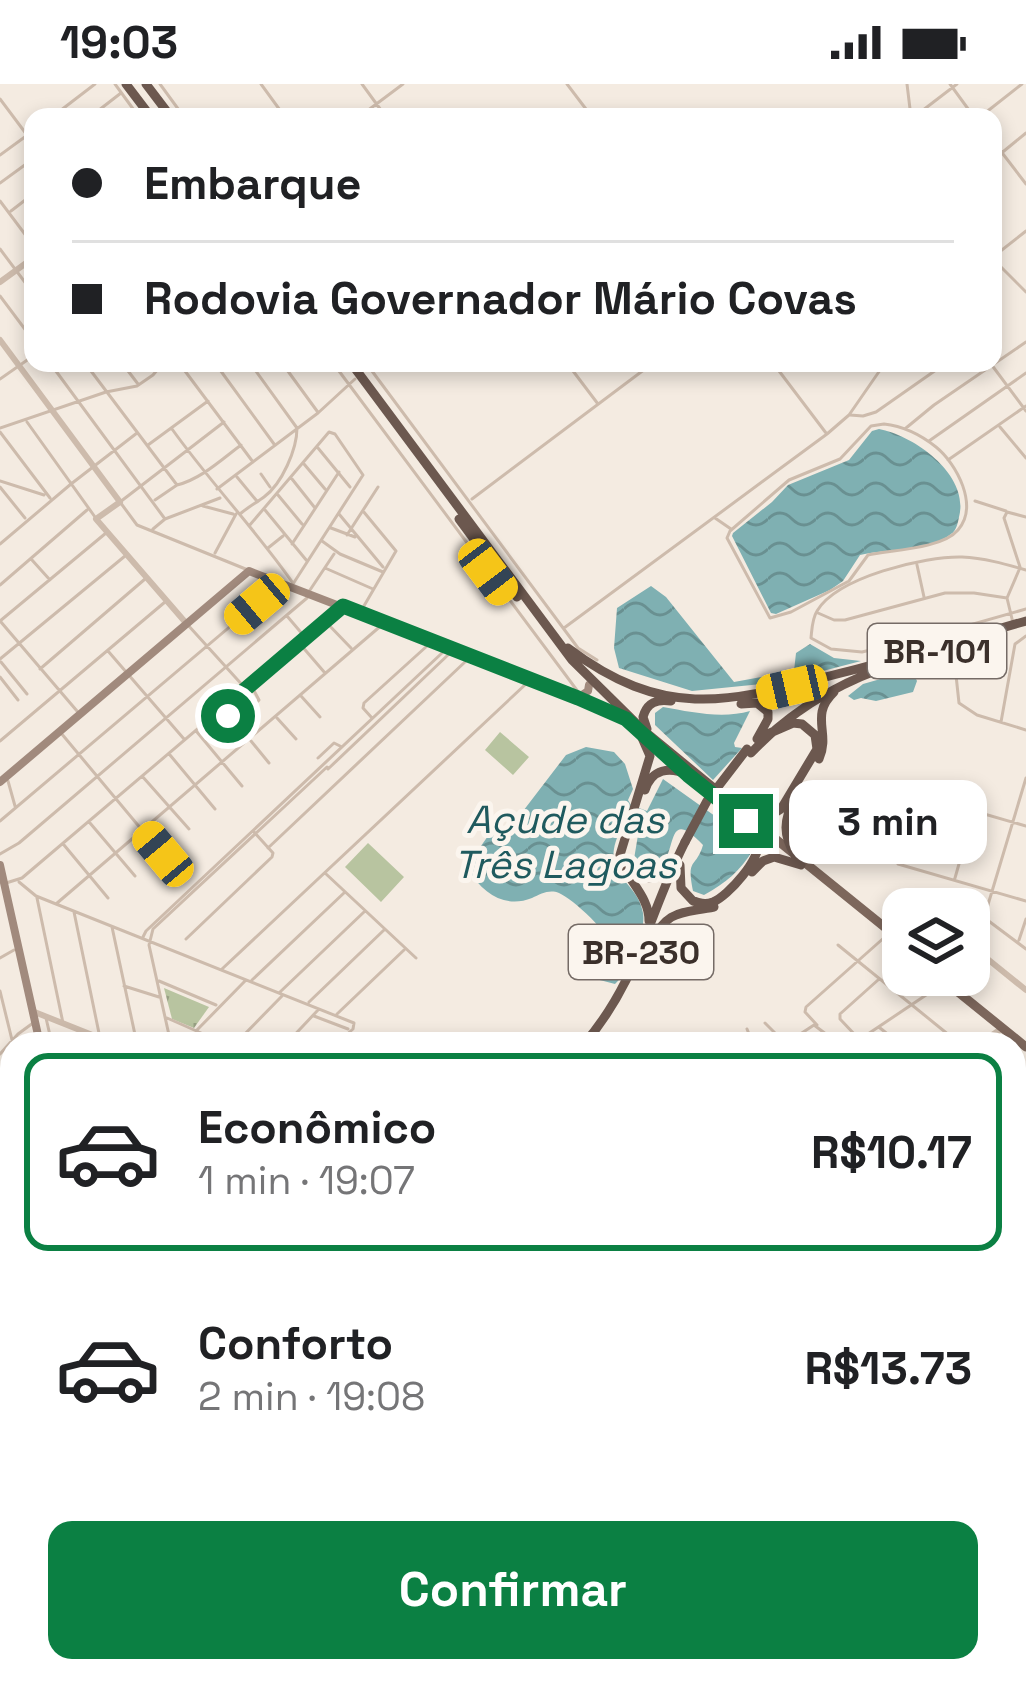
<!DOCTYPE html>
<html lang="pt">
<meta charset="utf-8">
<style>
:root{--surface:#fff;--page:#f6f6f6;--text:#202124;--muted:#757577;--line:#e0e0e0;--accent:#0b8043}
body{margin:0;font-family:"Space Grotesk",sans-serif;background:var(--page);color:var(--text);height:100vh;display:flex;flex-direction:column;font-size:45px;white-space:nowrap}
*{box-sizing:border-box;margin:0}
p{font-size:39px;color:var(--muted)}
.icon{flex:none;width:66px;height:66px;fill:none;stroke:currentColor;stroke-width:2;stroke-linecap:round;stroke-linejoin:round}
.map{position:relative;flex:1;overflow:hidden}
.sheet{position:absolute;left:0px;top:948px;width:1026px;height:651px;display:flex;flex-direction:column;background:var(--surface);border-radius:36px 36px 0 0;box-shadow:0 6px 18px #0003}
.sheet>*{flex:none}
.banner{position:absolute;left:24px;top:24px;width:978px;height:264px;border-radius:24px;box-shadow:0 6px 18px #0003;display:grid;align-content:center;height:264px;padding:0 48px;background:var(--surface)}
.controls{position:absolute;left:882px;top:804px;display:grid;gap:24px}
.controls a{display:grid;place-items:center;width:108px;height:108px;border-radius:24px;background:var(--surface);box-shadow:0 6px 18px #0003;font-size:60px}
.end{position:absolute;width:54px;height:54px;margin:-27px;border:15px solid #0b8043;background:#fff;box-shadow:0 0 0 6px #fff}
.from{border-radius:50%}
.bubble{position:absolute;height:84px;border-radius:24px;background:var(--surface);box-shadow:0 6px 18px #0003;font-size:39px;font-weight:700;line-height:84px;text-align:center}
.car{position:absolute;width:36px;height:72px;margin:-36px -18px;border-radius:15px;box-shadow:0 0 9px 3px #0007;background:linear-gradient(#f5c518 24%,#345 0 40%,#f5c518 0 76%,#345 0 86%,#f5c518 0)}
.banner b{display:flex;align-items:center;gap:42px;height:114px;font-size:45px}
.banner b+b{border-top:3px solid var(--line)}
.banner i{width:30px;height:30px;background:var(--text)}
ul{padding:21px 0 0;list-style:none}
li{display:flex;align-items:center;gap:36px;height:198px;margin:0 24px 18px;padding:0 24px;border:6px solid transparent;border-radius:24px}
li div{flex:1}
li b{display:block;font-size:45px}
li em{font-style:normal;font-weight:700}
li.current{border-color:var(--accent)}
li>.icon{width:108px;height:108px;stroke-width:1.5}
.button{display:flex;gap:24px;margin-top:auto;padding:24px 48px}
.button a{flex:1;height:138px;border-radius:24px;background:var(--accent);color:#fff;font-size:48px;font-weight:700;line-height:138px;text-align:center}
.status{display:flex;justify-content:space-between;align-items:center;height:84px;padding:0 60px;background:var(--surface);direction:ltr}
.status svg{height:33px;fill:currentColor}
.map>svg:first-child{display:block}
.grass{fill:url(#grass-tufts)}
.pitch{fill:#b8c4a0}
.water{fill:url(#water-waves)}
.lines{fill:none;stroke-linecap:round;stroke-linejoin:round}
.river{stroke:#7fb0b2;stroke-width:8}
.minor{stroke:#cdbbac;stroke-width:3}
.tertiary{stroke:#cdbbac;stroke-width:6}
.secondary{stroke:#a18a7d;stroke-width:8}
.primary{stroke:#7d675c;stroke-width:9}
.trunk{stroke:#6c584f;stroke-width:9}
.trunk-bridge{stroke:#6c584f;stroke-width:9}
.route{stroke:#0b8043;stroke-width:15}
.labels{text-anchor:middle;stroke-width:10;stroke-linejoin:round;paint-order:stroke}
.shield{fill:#fbf5ee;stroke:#756b66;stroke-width:3}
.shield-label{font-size:33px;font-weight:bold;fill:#3b302b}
.water-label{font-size:39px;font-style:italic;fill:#1f5a5e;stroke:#fbf5ee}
</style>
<div class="status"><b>19:03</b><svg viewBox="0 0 49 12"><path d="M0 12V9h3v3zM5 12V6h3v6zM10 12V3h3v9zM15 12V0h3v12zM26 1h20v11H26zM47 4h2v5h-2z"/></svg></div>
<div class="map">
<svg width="1026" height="1598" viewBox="0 0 1026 1598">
<defs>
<pattern id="grass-tufts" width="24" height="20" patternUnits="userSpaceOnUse" patternTransform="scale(3)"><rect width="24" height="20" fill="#b8c4a0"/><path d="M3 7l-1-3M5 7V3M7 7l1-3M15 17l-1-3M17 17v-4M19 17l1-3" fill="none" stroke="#97a083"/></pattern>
<pattern id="water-waves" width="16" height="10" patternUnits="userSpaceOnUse" patternTransform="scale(3)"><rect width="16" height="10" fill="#7fb0b2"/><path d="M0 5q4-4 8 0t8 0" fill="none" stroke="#699091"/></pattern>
</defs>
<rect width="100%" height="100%" fill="#f4ebe1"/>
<path class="grass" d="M164,904L209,923L194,944L172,935Z"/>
<path class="pitch" d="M500,648L529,673L513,691L485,666Z
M893,705L972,728L957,779L878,756Z
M368,759L404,793L381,818L345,783Z
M25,1587H201L189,1598H13Z"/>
<path class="water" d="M879,345C915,352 970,391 959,433C958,439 956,447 951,450C931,467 885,465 860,471L843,497L830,506L776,530L771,529L732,452L733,449L772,418L788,401L849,376L872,347Z
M651,502L666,513L734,598L794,587L796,569L810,560L834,574L861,577L781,598L692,607L619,584L614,564L617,524Z
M912,586L917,597L913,608L876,617L861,614L854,616L848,612L863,600Z
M663,623C691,628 722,635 750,627L734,659L735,663L742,664L713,696L655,641V629Z
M586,663L614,668L625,680L633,705L628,716L631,721L647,727L663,695L750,757L753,766C740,787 726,799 704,811L693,807C686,773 696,785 703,761C669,725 676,759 664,778C658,787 656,786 645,789L633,781L639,745L623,741C595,793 637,793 643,829C645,842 639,856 634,867C629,880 624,892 615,900L596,895C601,888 610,879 612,871C617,854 573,815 559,809C549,805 541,810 532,814C505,825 483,809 469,787L476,769L488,752L507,748L566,671Z"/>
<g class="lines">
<path class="river" d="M903,1587L926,1598"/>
<path class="minor" d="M115,0L139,33
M160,0L184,33
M261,0L285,33
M362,0L386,33
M567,0L592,33
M907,0L911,33
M950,0L974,33
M0,15L27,51
M52,33L95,0
M90,33L121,9
M359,33L403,0
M914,33L957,0
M980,33L1022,0
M993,57L1026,100
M0,71L33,47
M993,76L1026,49
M0,99L33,75
M0,117L33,161
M11,127L33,110
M0,165L33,209
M993,173L1026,147
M993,175L1026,208
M0,212L33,256
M50,279L165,435
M85,279L177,401
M122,279L138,300
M179,279L253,378
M215,279L274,360
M282,279L317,327
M333,279L579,609
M366,279L578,564L597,576
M567,279L598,320
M773,279L826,349
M991,280L1026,327
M0,295L33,272
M850,331L863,332L876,328L946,279
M27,338L95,433
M224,338L120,418L137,441L248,486
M884,340C902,342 921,351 936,363C957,380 979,422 958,446C942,465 891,466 868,471L849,497L791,528L770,534L727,454L730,447L789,396L840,375L871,342Z
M1000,343L1026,374
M0,344L106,308L137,302L153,291L163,279
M906,344L934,321L1026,258
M172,345C210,398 255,445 293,499
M0,348L50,414
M929,357L1026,289
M148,361L208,317
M318,364L350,403
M948,376L1026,322
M304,380L325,405
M261,390L270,403
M237,393L256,416
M292,395L315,424
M0,397L44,411
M0,403L25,434
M217,405L318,329L355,295
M278,411L302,440
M472,415L653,279
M155,416L177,401C201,395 221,376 241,361
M975,417L1006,427
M203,422L233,430
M265,426L307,477
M240,430C248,423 256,419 264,413C282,400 297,365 297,344L250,279
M339,430L383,483
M715,434L731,445
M249,442L329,348L335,350L363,391L293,500
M331,444L355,453
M153,445L165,435L220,414
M347,451L378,403
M322,457L340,470L383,488
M0,460L71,400L137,349
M292,460L339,388
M268,464L283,452
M215,469L236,430
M32,476L50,496
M917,481L924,513
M1020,483L1004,434L1007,428L1026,433
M325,484L373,505
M1026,486C1005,480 984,474 962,473C925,472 837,493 817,527C812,535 812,545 811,554L831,565L862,568L938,550L1026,525
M0,501L87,426
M310,506L334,470
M361,527L396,467L363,427
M818,529L834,536H845L945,509H974L1007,514
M287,532L304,552
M0,537L106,449
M325,537L351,564
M1,538L77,627
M1013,539L1007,514L1019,486
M187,540L245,604
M564,544L827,350L849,331L885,279
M300,560L325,589
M946,565L955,582L959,619L977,631L1026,646
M108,567L184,655
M0,575L125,472
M1,578L27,610
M40,585L145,495
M0,593L18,616
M301,612L320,633
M222,627L231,635L238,634L259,616L252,603
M277,634L296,655
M372,634L363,624L364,619L427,562
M1001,638L1015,560L1026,552
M197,648L242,702
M61,649L162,770
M0,657L165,518
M251,657L269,679
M170,671L215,725
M318,674L334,659L340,662
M328,685L449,570
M142,692L189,745
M8,697L15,722
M0,737L278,502
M90,739L135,792
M64,761L108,814
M268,764L466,577
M0,770L19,759L307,514
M898,780L1026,817
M325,789L416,874
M955,794L974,727L1026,742
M19,798L36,812L354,939L353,945L336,960
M6,799L22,794L340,524
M37,814L63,939
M56,820L383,540
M74,828L100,954
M986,835L1026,865
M112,843L137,960
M143,853L146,847L442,569
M186,855L272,773L273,769L254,748
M1019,856L1026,835
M838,861L960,960
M975,864L1026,694
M0,874L14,866
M222,885L527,599
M252,896L345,808
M159,897L216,921
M124,902L159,913
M0,907L13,960
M280,908L364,828
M309,918L384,846
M337,930L404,866
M314,932L348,945
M46,934L52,960
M167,934L226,960
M765,939L785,959
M817,941L805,928L806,923L886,852
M880,944L900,960
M747,945L753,960
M196,947L245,897
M857,953L840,935V930L878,896
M171,960L149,861L153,845L327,683
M235,960L282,912
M286,960L318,926
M785,960L814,941L839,960
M853,960L941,901
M0,970L18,950L33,939
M1014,1005L1026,1015
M0,1011L12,997
M1014,1046L1026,1036
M0,1055L12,1042
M0,1098L12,1084
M1014,1099L1026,1088
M1014,1104L1026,1118
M0,1107L12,1118
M0,1141L12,1127
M1014,1155L1026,1144
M0,1183L12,1169
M1014,1208L1026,1197
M1014,1261L1026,1251
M1014,1305L1026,1316
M1014,1322L1026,1311
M1014,1357L1024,1366
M1019,1381L1026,1366
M1014,1382L1026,1380
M1014,1428L1026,1424
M1014,1541L1026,1527
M1025,1575L1026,1574
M290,1587L297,1598
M336,1587L342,1598
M546,1587L563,1598
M283,1598L295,1587
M372,1598L383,1587
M410,1598L417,1587
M621,1598L624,1587
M655,1598L661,1587
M683,1598L689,1587
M721,1598L729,1587
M763,1598L771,1587
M832,1598L840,1587
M966,1598L975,1587"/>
<path class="tertiary" d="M0,198L33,174
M0,256L120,418L96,435L186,539
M969,860L1026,906
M32,927L115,960
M979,960L1001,945
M1014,1208L1026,1218
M0,1378L12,1366
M1014,1494L1026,1500
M243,1587L250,1598
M797,1587L812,1598
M191,1598L205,1587
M583,1598L591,1587"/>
<path class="secondary" d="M579,613L588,607L589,601
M0,698L249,487L578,614L626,635
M0,781L40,960
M0,1323L12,1311"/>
<path class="primary" d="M741,727L903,858
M937,891L1026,963"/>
<path class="trunk" d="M126,0L151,33
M146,0L171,33
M351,279L572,576L643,646L737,723L759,733L770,732L781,725L817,665L815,651L802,640L793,639L770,649
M459,435L517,513
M568,564C674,644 743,613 857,585C914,571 970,553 1026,537
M741,620L757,619L768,628V635L757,655
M647,645L643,633C647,618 657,615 671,617
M639,647L650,672L620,771C625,796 649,810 649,837
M751,669C788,630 829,604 880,585
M819,675C831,648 809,632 834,608
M645,706C652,685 669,682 688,691
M795,715C783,736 783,751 795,771
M628,780C640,798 658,799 671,781
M680,781L681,804L693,817C702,819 704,821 713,818C728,812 762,774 758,757C754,743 742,735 732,727
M752,788L763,777L774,773L801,781
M650,859C669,825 679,830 714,823
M584,960C639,896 649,829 685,758
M0,1346L12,1336
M0,1358L12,1346"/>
<path class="trunk-bridge" d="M685,758L707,717L747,665"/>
</g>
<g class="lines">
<path class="route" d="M228,632L221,626L343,522L578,614L626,635L688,691L746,737"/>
</g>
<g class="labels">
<g class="shield">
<rect x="868" y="540" width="138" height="54" rx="9"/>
<rect x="569" y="841" width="144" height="54" rx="9"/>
</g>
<g class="shield-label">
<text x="937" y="579">BR-101</text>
<text x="641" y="880">BR-230</text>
</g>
<g class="water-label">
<text x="565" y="749">Açude das<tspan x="565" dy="45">Três Lagoas</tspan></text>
</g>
</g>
</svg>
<div class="controls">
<a><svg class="icon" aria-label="layers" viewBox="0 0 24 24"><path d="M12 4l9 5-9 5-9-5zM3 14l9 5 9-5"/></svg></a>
</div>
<i class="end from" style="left:228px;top:632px"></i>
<i class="end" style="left:746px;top:737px"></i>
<div class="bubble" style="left:789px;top:696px;width:198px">3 min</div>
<i class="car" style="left:488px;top:488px;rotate:143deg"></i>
<i class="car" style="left:257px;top:520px;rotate:230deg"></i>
<i class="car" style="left:792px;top:603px;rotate:257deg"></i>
<i class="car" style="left:163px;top:770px;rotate:320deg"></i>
<div class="banner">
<b><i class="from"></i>Embarque</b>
<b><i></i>Rodovia Governador Mário Covas</b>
</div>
<section class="sheet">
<ul>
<li class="current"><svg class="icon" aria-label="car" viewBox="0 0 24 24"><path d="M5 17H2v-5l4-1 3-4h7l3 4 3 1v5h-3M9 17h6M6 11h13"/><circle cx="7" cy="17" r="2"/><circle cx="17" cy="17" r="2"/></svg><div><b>Econômico</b><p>1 min · 19:07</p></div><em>R$10.17</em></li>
<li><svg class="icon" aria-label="car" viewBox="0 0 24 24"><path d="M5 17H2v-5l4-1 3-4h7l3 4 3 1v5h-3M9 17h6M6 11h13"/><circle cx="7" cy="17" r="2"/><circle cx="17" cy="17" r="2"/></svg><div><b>Conforto</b><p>2 min · 19:08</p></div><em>R$13.73</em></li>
</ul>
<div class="button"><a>Confirmar</a></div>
</section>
</div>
